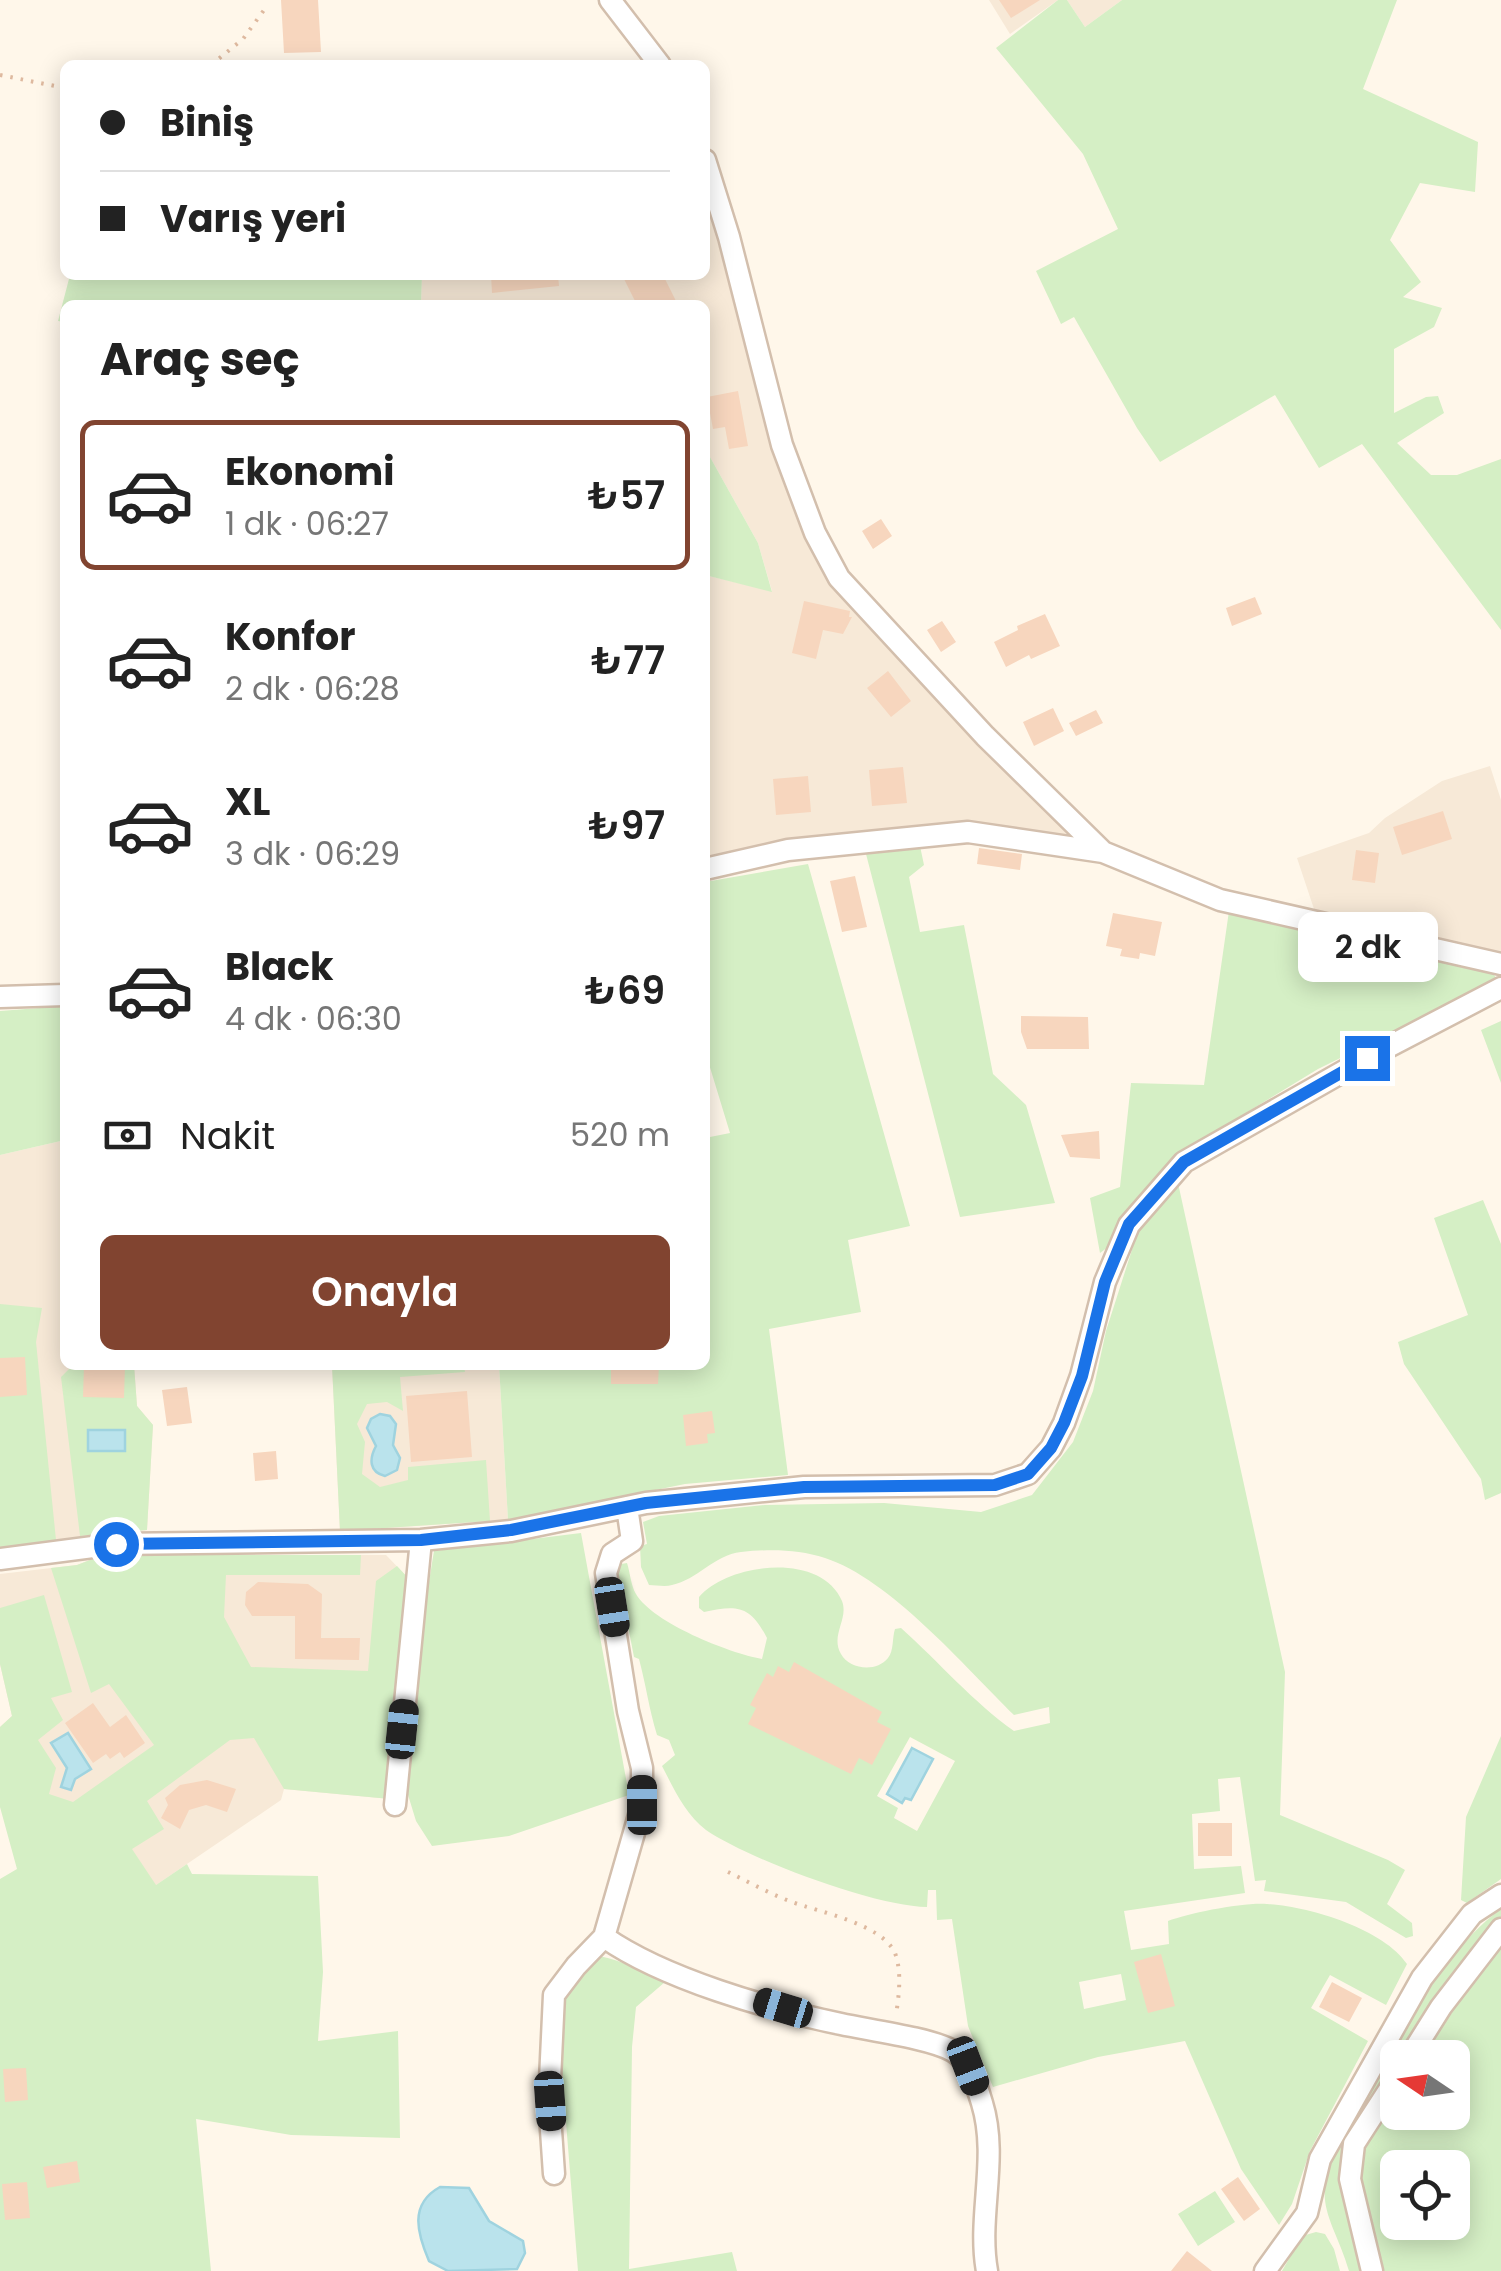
<!DOCTYPE html>
<html lang="tr">
<meta charset="utf-8">
<style>
:root{--surface:#fff;--page:#f6f6f6;--text:#222;--muted:#767676;--line:#e0e0e0;--accent:#814430}
body{margin:0;font-family:Poppins,sans-serif;background:var(--page);color:var(--text);height:100vh;display:flex;flex-direction:column;font-size:38px;white-space:nowrap}
*{box-sizing:border-box;margin:0}
p{font-size:32px;color:var(--muted)}
.icon{flex:none;width:55px;height:55px;fill:none;stroke:currentColor;stroke-width:2;stroke-linecap:round;stroke-linejoin:round}
.map{position:relative;flex:1;overflow:hidden}
.drawer{position:absolute;left:60px;top:300px;width:650px;height:1070px;display:flex;flex-direction:column;background:var(--surface);border-radius:15px;box-shadow:0 5px 25px #0003}
.drawer>*{flex:none}
.top-card{position:absolute;left:60px;top:60px;width:650px;height:220px;border-radius:15px;box-shadow:0 5px 25px #0003;display:grid;align-content:center;height:220px;padding:0 40px;background:var(--surface)}
.needle{width:65px;rotate:283deg}
.fabs{position:absolute;left:1380px;top:2040px;display:grid;gap:20px}
.fabs a{display:grid;place-items:center;width:90px;height:90px;border-radius:15px;background:var(--surface);box-shadow:0 5px 25px #0003;font-size:50px}
.end{position:absolute;width:45px;height:45px;margin:-22px;border:12px solid #1a73e8;background:#fff;box-shadow:0 0 0 5px #fff}
.from{border-radius:50%}
.bubble{position:absolute;height:70px;border-radius:15px;background:var(--surface);box-shadow:0 5px 25px #0003;font-size:32px;font-weight:600;line-height:70px;text-align:center}
.car{position:absolute;width:30px;height:60px;margin:-30px -15px;border-radius:12px;box-shadow:0 0 8px 2px #0007;background:linear-gradient(#222 24%,#8ab4d8 0 40%,#222 0 76%,#8ab4d8 0 86%,#222 0)}
.top-card b{display:flex;align-items:center;gap:35px;height:95px;font-size:38px}
.top-card b+b{border-top:2px solid var(--line)}
.top-card i{width:25px;height:25px;background:var(--text)}
ul{padding:0;list-style:none}
li{display:flex;align-items:center;gap:30px;height:150px;margin:0 20px 15px;padding:0 20px;border:5px solid transparent;border-radius:15px}
li div{flex:1}
li b{display:block;font-size:38px}
li em{font-style:normal;font-weight:600}
li.current{border-color:var(--accent)}
li>.icon{width:90px;height:90px;stroke-width:1.5}
h2{padding:0 40px;font-size:45px;line-height:120px}
.pay{display:flex;align-items:center;gap:25px;height:110px;padding:0 40px;font-size:38px}
.pay p{margin-inline-start:auto}
.primary-button{display:flex;gap:20px;margin-top:auto;padding:20px 40px}
.primary-button a{flex:1;height:115px;border-radius:15px;background:var(--accent);color:#fff;font-size:40px;font-weight:600;line-height:115px;text-align:center}
.map>svg:first-child{display:block}
.residential{fill:#f7e9d7}
.green{fill:#d5efc5;fill-rule:evenodd}
.water{fill:#bae3ec;stroke:#9fd3df;stroke-width:2.5}
.building{fill:#f7d6be}
.lines{fill:none;stroke-linecap:round;stroke-linejoin:round}
.minor-casing{stroke:#d3bfad;stroke-width:25}
.path{stroke:#deb99f;stroke-width:4;stroke-dasharray:2.5 8;stroke-linecap:butt}
.minor{stroke:#fff;stroke-width:20}
.route{stroke:#1a73e8;stroke-width:12}
</style>
<div class="map">
<svg width="1501" height="2271" viewBox="0 0 1501 2271">
<rect width="100%" height="100%" fill="#fff7ea"/>
<path class="residential" d="M989,0H1058L1010,34Z
M1067,0H1122L1085,27Z
M705,216H711L773,450L832,587L1070,832L1066,840L962,823L705,860V575L772,591L758,543L705,448V305H421L422,275H705Z
M1490,766L1501,800V955L1314,909L1297,858L1369,833L1385,818L1442,781Z
M65,1140V1365H134L137,1406L153,1425L147,1530L0,1548V1155Z
M332,1365H499L508,1520L340,1531Z
M103,1555H386L410,1580L390,1799L284,1789L281,1800L115,1913L0,1807V1727L12,1716L0,1664V1574L77,1565Z"/>
<path class="green" d="M1058,0H1067L1085,27L1122,0H1397L1363,89L1478,142L1475,192L1420,183L1390,240L1421,282L1403,297L1442,308L1434,327L1394,349V413L1426,397L1438,396L1444,413L1397,443L1431,475H1457L1501,459V630L1362,444L1319,468L1275,395L1160,462L1137,428L1074,317L1061,324L1036,271L1118,229L1083,154L996,48Z
M70,275H422L421,305H65V322L58,321Z
M705,448L758,543L772,592L705,575Z
M920,846L924,865L909,877L920,932L964,925L993,1074L1026,1105L1055,1203L960,1217L866,854Z
M808,864L910,1226L848,1240L861,1312L769,1329L788,1475L685,1484L508,1520L499,1365H705V1138L730,1133L705,1051V882Z
M1229,911L1493,972L1497,981L1318,1069L1180,1153L1124,1216L1108,1247L1100,1253L1090,1198L1120,1187L1131,1083L1204,1085Z
M65,1006V1140L0,1155V1011Z
M1501,1021V1083L1481,1030Z
M1178,1183L1285,1672L1280,1815L1388,1860L1405,1870L1387,1904L1412,1923L1413,1936L1406,1938L1346,1902L1264,1891L1266,1880L1255,1881L1240,1777L1218,1779L1220,1811L1192,1814L1194,1869L1241,1866L1245,1893L1124,1911L1131,1950L1169,1944L1168,1921C1189,1913 1244,1902 1267,1904C1309,1906 1384,1929 1407,1964L1386,2005L1330,1975L1311,2008L1368,2041L1310,2151L1292,2204L1279,2225L1241,2169L1185,2041L1098,2057L993,2087L968,2026L952,1919L937,1920L936,1890H928L927,1907C877,1907 748,1859 706,1830C685,1814 674,1789 662,1766L675,1755L669,1740L657,1735C649,1709 646,1685 639,1659L634,1657L616,1565L627,1563C630,1572 631,1586 636,1594C653,1623 729,1653 762,1659L767,1638C750,1605 737,1605 704,1612L699,1608V1597C728,1563 821,1551 842,1601C849,1619 830,1635 841,1654C849,1669 876,1673 888,1658C894,1651 892,1638 895,1629L901,1628C939,1662 973,1702 1014,1731L1050,1723L1049,1707L1014,1715C965,1667 890,1579 825,1558C798,1549 769,1549 741,1552C714,1555 697,1580 672,1585C665,1587 656,1585 649,1585L641,1567L640,1546L647,1544L643,1522L659,1516L765,1505L884,1503L981,1512L1032,1495L1073,1442L1093,1391L1106,1331L1138,1231ZM910,1737L955,1761L917,1831L894,1818L898,1808L877,1796ZM1121,1974L1126,2000L1084,2009L1079,1982Z
M1483,1200L1501,1244V1493L1485,1500L1481,1479L1404,1364L1398,1342L1468,1315L1434,1218Z
M0,1304L42,1308L36,1342L56,1540L0,1548Z
M73,1365H134L137,1406L153,1425L147,1530L80,1536L61,1377Z
M332,1365H464L465,1372L400,1377L403,1411L387,1402L367,1404L357,1424L365,1442L362,1474L380,1487L408,1480V1467L486,1460L490,1521L340,1531Z
M581,1533L629,1795L509,1836L432,1846L416,1821L405,1785L413,1679L434,1551Z
M103,1555H361L360,1575H226L224,1617L251,1667L368,1671L376,1581L397,1566L410,1580L390,1799L284,1789L254,1738L230,1740L147,1801L164,1829L132,1849L156,1885L187,1864L192,1874L318,1876L323,1972L318,2041L398,2031L400,2138L291,2135L196,2119L211,2271H0V1879L17,1869L0,1807V1727L12,1716L0,1664V1608L44,1595L72,1692L51,1698L63,1720L38,1740L56,1768L49,1794L73,1802L154,1745L109,1684L91,1693L51,1568L77,1565Z
M1501,1736V1879L1467,1903L1461,1900L1466,1817Z
M1501,1909V1922L1406,2057L1398,2058L1397,2071L1352,2144L1370,2271H1349C1334,2220 1311,2205 1335,2151C1381,2075 1429,1961 1501,1909Z
M1501,1938V2271H1381L1359,2183L1361,2148L1397,2086L1398,2112H1452V2058L1415,2057ZM1398,2168H1452V2222H1398Z
M599,1956C623,1960 642,1973 665,1982L636,2007L632,2047L629,2269L732,2252L737,2271H578L558,2023L563,1992Z
M1215,2191L1235,2222L1198,2246L1178,2214Z
M1316,2232L1325,2234L1334,2249L1340,2271H1282L1302,2236Z"/>
<path class="water" d="M380,1414L390,1416L396,1424L393,1445L400,1458L397,1470L385,1476C369,1472 369,1459 376,1446L367,1428L371,1419Z
M88,1430H125V1451H88Z
M68,1733L91,1769L75,1779L71,1790L61,1787L67,1768L51,1743Z
M912,1748L933,1759L911,1800L905,1798L902,1803L887,1794Z
M440,2187L469,2188L489,2221L523,2241L525,2253L517,2269L448,2271L429,2261C417,2233 409,2204 440,2187Z"/>
<path class="building" d="M281,0H318L321,52L284,53Z
M999,0H1040L1011,18Z
M491,275H558L559,286L492,293Z
M622,275H663L678,305H637Z
M738,391L748,446L729,449L725,427L713,429L707,397Z
M881,519L892,536L873,549L862,531Z
M1255,597L1262,614L1232,626L1226,608Z
M804,601L850,611L849,617H852L843,634L823,630L816,659L792,653Z
M1045,614L1060,646L1031,659L1029,655L1006,667L994,642L1018,630L1017,626Z
M942,621L956,642L941,652L927,630Z
M888,671L911,701L891,717L867,688Z
M1053,708L1064,731L1034,746L1023,722Z
M1096,710L1103,723L1076,736L1069,723Z
M903,767L907,803L872,806L869,770Z
M808,776L811,812L776,815L773,779Z
M1443,811L1452,839L1402,855L1393,827Z
M979,848L1022,854L1020,870L977,864Z
M1356,850L1379,853L1375,883L1352,880Z
M855,876L867,927L842,932L830,881Z
M1113,913L1162,922L1155,956L1140,953L1139,959L1120,956L1122,949L1106,946Z
M1021,1016L1088,1017L1089,1049H1027L1021,1032Z
M1099,1131L1100,1159L1070,1157L1061,1135Z
M25,1357L27,1395L0,1397V1358Z
M84,1365H125L124,1398L83,1397Z
M611,1365H659L658,1384H611Z
M187,1387L192,1423L167,1426L162,1390Z
M467,1391L472,1457L411,1462L406,1396Z
M712,1411L715,1433L707,1434L708,1443L686,1446L683,1415Z
M276,1451L278,1479L255,1481L253,1453Z
M258,1582L308,1584L322,1594L321,1638H360L359,1660L295,1659V1616H252L245,1605L246,1592Z
M794,1662L882,1712L877,1722L891,1729L872,1765L859,1758L851,1774L748,1724L756,1708L750,1705L767,1673L773,1677L778,1666L789,1672Z
M93,1703L110,1727L126,1715L145,1743L124,1758L120,1752L110,1759L106,1754L93,1763L65,1723Z
M207,1780L236,1789L227,1812L206,1805L189,1810L180,1829L161,1818L168,1805L165,1798L180,1785Z
M1198,1823H1232V1856H1198Z
M1161,1954L1175,2006L1148,2013L1134,1962Z
M1332,1982L1362,1998L1349,2022L1319,2007Z
M26,2068L28,2100L5,2102L3,2069Z
M77,2161L80,2182L47,2188L43,2167Z
M1238,2177L1260,2209L1244,2221L1221,2189Z
M27,2182L30,2218L5,2220L2,2184Z
M1187,2251L1212,2271H1171Z"/>
<g class="lines">
<defs>
<path id="minor" d="M610,0L660,65
M705,160L729,237L782,445L815,533L839,578L985,736L1103,852
M705,869L788,850L968,832L1103,852L1220,900L1501,964
M0,997L65,995
M627,1507L632,1541L612,1554L606,1573L628,1711L642,1768V1805L604,1937C664,1979 769,2009 841,2024C868,2030 930,2038 953,2051C969,2060 977,2086 982,2103C999,2158 977,2216 987,2271
M0,1559L116,1544L421,1540L511,1531L646,1503L804,1487L995,1485L1028,1474L1051,1448L1064,1423L1081,1376L1105,1282L1129,1225L1184,1162L1367,1058L1501,988
M395,1805L421,1540
M1409,2058L1441,2007L1501,1929
M554,2174L549,2101L554,1995L576,1966L604,1937
M1265,2271L1307,2213L1320,2159L1422,1978L1472,1914L1501,1895
M1372,2271L1350,2179L1354,2144L1398,2076"/>
</defs>
<use href="#minor" class="minor-casing"/>
<path class="path" d="M211,65L243,39L267,6
M0,75L65,88
M728,1872C749,1882 770,1894 792,1902C819,1912 882,1924 895,1953C902,1972 899,1995 896,2015"/>
<use href="#minor" class="minor"/>
</g>
<g class="lines">
<path class="route" d="M116,1544L421,1540L511,1530L646,1503L804,1487L995,1485L1028,1474L1051,1448L1064,1423L1082,1376L1105,1282L1129,1224L1184,1162L1367,1058"/>
</g>
</svg>
<div class="fabs">
<a><svg class="needle" viewBox="-14 -14 28 28"><path d="M0-13l5 13h-10z" fill="#e53935"/><path d="M0 13l5-13h-10z" fill="#767676"/></svg></a>
<a><svg class="icon" aria-label="locate" viewBox="0 0 24 24"><circle cx="12" cy="12" r="6"/><path d="M12 2v4M12 18v4M2 12h4M18 12h4"/></svg></a>
</div>
<i class="end from" style="left:116px;top:1544px"></i>
<i class="end" style="left:1367px;top:1058px"></i>
<div class="bubble" style="left:1298px;top:912px;width:140px">2 dk</div>
<i class="car" style="left:612px;top:1607px;rotate:171deg"></i>
<i class="car" style="left:402px;top:1729px;rotate:6deg"></i>
<i class="car" style="left:642px;top:1805px;rotate:0deg"></i>
<i class="car" style="left:783px;top:2008px;rotate:287deg"></i>
<i class="car" style="left:968px;top:2066px;rotate:159deg"></i>
<i class="car" style="left:550px;top:2101px;rotate:176deg"></i>
<div class="top-card">
<b><i class="from"></i>Biniş</b>
<b><i></i>Varış yeri</b>
</div>
<section class="drawer">
<h2>Araç seç</h2>
<ul>
<li class="current"><svg class="icon" aria-label="car" viewBox="0 0 24 24"><path d="M5 17H2v-5l4-1 3-4h7l3 4 3 1v5h-3M9 17h6M6 11h13"/><circle cx="7" cy="17" r="2"/><circle cx="17" cy="17" r="2"/></svg><div><b>Ekonomi</b><p>1 dk · 06:27</p></div><em>₺57</em></li>
<li><svg class="icon" aria-label="car" viewBox="0 0 24 24"><path d="M5 17H2v-5l4-1 3-4h7l3 4 3 1v5h-3M9 17h6M6 11h13"/><circle cx="7" cy="17" r="2"/><circle cx="17" cy="17" r="2"/></svg><div><b>Konfor</b><p>2 dk · 06:28</p></div><em>₺77</em></li>
<li><svg class="icon" aria-label="car" viewBox="0 0 24 24"><path d="M5 17H2v-5l4-1 3-4h7l3 4 3 1v5h-3M9 17h6M6 11h13"/><circle cx="7" cy="17" r="2"/><circle cx="17" cy="17" r="2"/></svg><div><b>XL</b><p>3 dk · 06:29</p></div><em>₺97</em></li>
<li><svg class="icon" aria-label="car" viewBox="0 0 24 24"><path d="M5 17H2v-5l4-1 3-4h7l3 4 3 1v5h-3M9 17h6M6 11h13"/><circle cx="7" cy="17" r="2"/><circle cx="17" cy="17" r="2"/></svg><div><b>Black</b><p>4 dk · 06:30</p></div><em>₺69</em></li>
</ul>
<div class="pay"><svg class="icon" aria-label="cash" viewBox="0 0 24 24"><path d="M3 7h18v10H3z"/><circle cx="12" cy="12" r="2"/></svg>Nakit<p>520 m</p></div>
<div class="primary-button"><a>Onayla</a></div>
</section>
</div>
